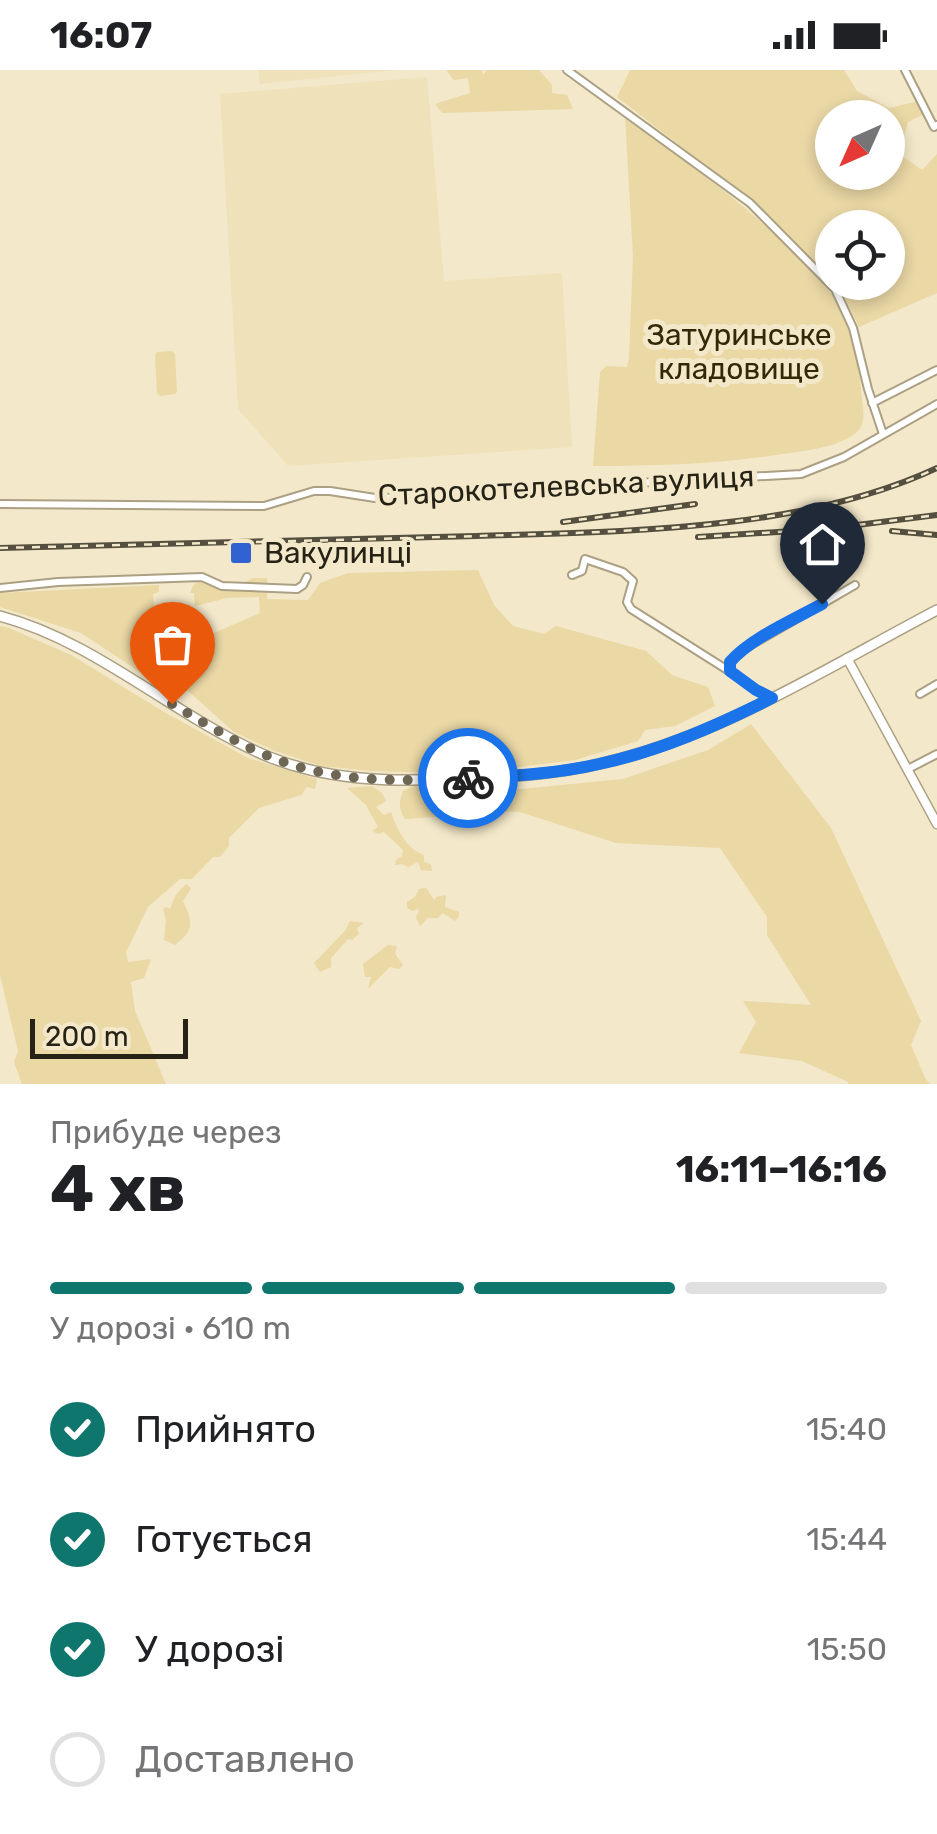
<!DOCTYPE html>
<html lang="uk">
<meta charset="utf-8">
<style>
:root{--surface:#fff;--page:#f6f6f6;--text:#202124;--muted:#757577;--line:#e0e0e0;--accent:#0f766e}
body{margin:0;font-family:Rubik,sans-serif;background:var(--page);color:var(--text);height:100vh;display:flex;flex-direction:column;font-size:38px;white-space:nowrap}
*{box-sizing:border-box;margin:0}
p{font-size:32px;color:var(--muted)}
.icon{flex:none;width:55px;height:55px;fill:none;stroke:currentColor;stroke-width:2;stroke-linecap:round;stroke-linejoin:round}
.map{position:relative;height:1014px;overflow:hidden}
.details{display:flex;flex-direction:column;background:var(--surface);flex:1}
.details>*{flex:none}
.needle{width:65px;rotate:225deg}
.fabs{position:absolute;left:815px;top:30px;display:grid;gap:20px}
.fabs a{display:grid;place-items:center;width:90px;height:90px;border-radius:50%;background:var(--surface);box-shadow:0 5px 15px #0003;font-size:50px}
.scale{position:absolute;left:30px;bottom:25px;width:158px;box-sizing:border-box;padding-left:10px;border:5px solid #262216;border-top:0;font-size:28px;line-height:35px;white-space:nowrap;color:#262216;-webkit-text-stroke:8px #f3e8c9;paint-order:stroke}
.pin{position:absolute;display:grid;place-items:center;width:85px;height:85px;color:#fff;margin:-102px -42px;border-radius:50% 50% 50% 0;rotate:-45deg;box-shadow:0 0 10px #0007}
.pin .icon{rotate:45deg}
.courier{position:absolute;display:grid;place-items:center;width:100px;height:100px;margin:-50px;border:8px solid #1a73e8;border-radius:50%;background:#fff;color:#222;box-shadow:0 2px 12px #0007}
.summary em{font-style:normal;font-weight:700}
.summary div{display:flex;flex-direction:column-reverse}
.summary{display:flex;align-items:center;justify-content:space-between;height:170px;padding:0 50px}
h1{font-size:65px;font-weight:700;line-height:75px}
.bar{display:grid;grid-template-columns:repeat(4,1fr);gap:15px 10px;align-content:center;height:120px;padding:0 50px}
.bar i{height:12px;border-radius:8px;background:var(--line)}
.bar .selected{background:var(--accent)}
.bar p{grid-column:span 4}
ol{padding:0 50px;list-style:none}
li{display:flex;align-items:center;gap:30px;height:110px}
li p{margin-inline-start:auto}
li .icon{padding:10px;border-radius:50%;background:var(--accent);color:#fff;stroke-width:4}
li:last-child{color:var(--muted)}
li i{width:55px;height:55px;border:5px solid var(--line);border-radius:50%}
.status{display:flex;justify-content:space-between;align-items:center;height:70px;padding:0 50px;background:var(--surface);direction:ltr}
.status svg{height:28px;fill:currentColor}
.map>svg:first-child{display:block}
.built{fill:#efe1ba}
.green{fill:#ead8a5;fill-rule:evenodd}
.lines{fill:none;stroke-linecap:round;stroke-linejoin:round}
.minor-casing{stroke:#aba083;stroke-width:10}
.tertiary-casing{stroke:#aba083;stroke-width:11}
.secondary-casing{stroke:#aba083;stroke-width:12}
.minor{stroke:#fff;stroke-width:6}
.tertiary{stroke:#fff;stroke-width:8}
.secondary{stroke:#fff;stroke-width:9}
.rail-casing{stroke:#544f3e;stroke-width:6}
.rail{stroke:#f3e8c9;stroke-width:2.5;stroke-dasharray:8;stroke-linecap:butt}
.done{stroke:#6e6755;stroke-width:10;stroke-dasharray:0 18}
.route{stroke:#1a73e8;stroke-width:12}
.poi-dot{fill:#3063d1;stroke:#f3e8c9;stroke-width:4}
.labels{text-anchor:middle;dominant-baseline:central;stroke-width:10;stroke-linejoin:round;paint-order:stroke}
.park-label{font-size:30px;fill:#342906;stroke:#f3e8c9}
.street-label{font-size:30px;fill:#262216;stroke:#f3e8c9}
.poi-label{font-size:30px;fill:#262216;stroke:#f3e8c9;text-anchor:start}
</style>
<div class="status"><b>16:07</b><svg viewBox="0 0 49 12"><path d="M0 12V9h3v3zM5 12V6h3v6zM10 12V3h3v9zM15 12V0h3v12zM26 1h20v11H26zM47 4h2v5h-2z"/></svg></div>
<div class="map">
<svg width="937" height="1014" viewBox="0 0 937 1014">
<rect width="100%" height="100%" fill="#f3e8c9"/>
<g class="built">
<path d="M258 0H394L260 14Z"/>
<path d="M427 7 444 211 562 203 572 377 288 396 238 339 220 24Z"/>
</g>
<g class="green">
<path d="M446 0H482L483 5 487 0H539L552 15V23L567 25 573 39 442 43 435 34 470 23 468 8 454 10Z"/>
<path d="M630 0H844L857 21 889 38 919 31 924 44 908 52 899 84 922 100 937 84V223L859 257 841 220 834 213 888 212V158H832V211L754 133 617 27ZM832 48H888V102H832Z"/>
<path d="M625 47C683 90 741 130 792 181 806 195 822 209 833 226 848 249 860 293 861 320 862 339 870 356 850 367 831 378 804 381 783 384 720 394 657 396 593 396L600 302 606 296 627 297 629 289 633 186Z"/>
<path d="M172 281 175 284 177 322 175 324 160 326 157 323 155 285 157 282Z"/>
<path d="M478 500 494 535 513 556 544 564 556 556 646 581 672 605 708 617 715 636 675 656 645 660 638 671 575 690 504 699 440 703 371 701 321 696 275 681 234 662 187 620 178 627 81 563 0 537V523L159 515V522L153 524 155 546 138 554 139 580 177 579 260 543 259 527 227 528 195 536 194 523H190L193 516 198 511 240 515 253 508H267V529L308 530 320 513 348 503Z"/>
<path d="M0 556 9 558 71 585 164 642 248 688 317 709 315 719 307 717 301 725 259 738 229 768V776L220 787H213L192 809H180L148 837 126 882 128 892 151 889 144 908 131 912 135 941 166 1014H22L14 992 18 981 0 905Z"/>
<path d="M751 654 831 758 921 951 911 975 925 1008 930 1014H848V1012L802 991 739 983 756 952 743 931 811 935 767 865V847L720 778 616 773 520 742 465 741 449 746 405 749C398 738 399 732 403 721L414 716 489 722 623 709 708 680Z"/>
<path d="M372 716 382 723 386 731 376 737 384 745 391 742C396 758 407 780 424 785V792L431 794 432 801 421 800 418 792 408 797 402 794 395 795 396 790 402 786 403 780 384 762 378 764 372 761 378 757 366 735 347 718Z"/>
<path d="M186 814 191 818 183 831C193 853 195 859 175 875L164 870 166 849 163 839 166 837 170 839 175 826Z"/>
<path d="M426 818 434 830 436 827 446 825 445 837 459 842V846L455 851 443 843 438 848H428L420 856 416 847 419 841 418 839 412 841 407 838V832L415 827 419 819Z"/>
<path d="M350 851 364 853 357 858 359 864 352 870 348 869 331 888V897L320 902 314 893 345 861Z"/>
<path d="M388 875 397 876 395 884 403 895 399 899 390 897 368 919 371 907H365L363 894Z"/>
</g>
<g class="lines">
<g class="minor-casing">
<g id="minor">
<path d="M567 0 750 133 835 219 853 258 868 319 883 364"/>
<path d="M905 0 934 57 937 55"/>
<path d="M872 333 937 300"/>
<path d="M0 434 264 436 314 421H330L375 428 468 426 582 416 801 404 844 387 937 334"/>
<path d="M572 505 582 501 585 489 623 502 633 511 627 532 631 539 729 601 756 620 772 628"/>
<path d="M0 518 58 512 202 507 222 516 297 519 303 515 307 507"/>
<path d="M729 600 730 592 739 582 855 515"/>
<path d="M920 624 937 614"/>
<path d="M908 699 937 684"/>
</g>
</g>
<g class="tertiary-casing">
<path id="tertiary" d="M847 588 937 754"/>
</g>
<g class="secondary-casing">
<path id="secondary" d="M0 546C98 572 176 648 269 687 326 710 388 712 448 709 498 707 550 706 599 694 720 667 828 597 937 540"/>
</g>
<use href="#minor" class="minor"/>
<use href="#tertiary" class="tertiary"/>
<use href="#secondary" class="secondary"/>
<g class="rail-casing">
<g id="rail">
<path d="M563 452 695 434"/>
<path d="M892 461 937 465"/>
<path d="M698 467 825 459 937 445"/>
<path d="M0 478C159 474 318 471 476 466 625 461 800 462 937 398"/>
</g>
</g>
<use href="#rail" class="rail"/>
</g>
<g class="lines">
<path class="done" d="M172 634C203 652 234 672 268 686 331 713 401 712 468 708"/>
<path class="route" d="M468 708C512 706 556 704 599 694 660 681 716 656 772 628L756 620 730 601V592C751 568 793 550 822 534"/>
</g>
<rect class="poi-dot" x="229" y="471" width="24" height="24" rx="5"/>
<g class="labels">
<g class="park-label">
<text x="739" y="265">Затуринське<tspan x="739" dy="34">кладовище</tspan></text>
</g>
<g class="street-label">
<text transform="translate(566 416) rotate(-3)">Старокотелевська вулиця</text>
</g>
<g class="poi-label">
<text x="264" y="483">Вакулинці</text>
</g>
</g>
</svg>
<div class="fabs">
<a><svg class="needle" viewBox="-14 -14 28 28"><path d="M0-13l5 13h-10z" fill="#e53935"/><path d="M0 13l5-13h-10z" fill="#757577"/></svg></a>
<a><svg class="icon" aria-label="locate" viewBox="0 0 24 24"><circle cx="12" cy="12" r="6"/><path d="M12 2v4M12 18v4M2 12h4M18 12h4"/></svg></a>
</div>
<div class="scale">200 m</div>
<div class="pin" style="left:172px;top:634px;background:#ea580c"><svg class="icon" aria-label="bag" viewBox="0 0 24 24"><path d="M5 8h14l-1 12H6zM9 8a3 3 0 0 1 6 0"/></svg></div>
<div class="pin" style="left:822px;top:534px;background:#1f2937"><svg class="icon" aria-label="home" viewBox="0 0 24 24"><path d="M3 11l9-7 9 7M6 9v11h12V9"/></svg></div>
<div class="courier" style="left:468px;top:708px"><svg class="icon" aria-label="bike" viewBox="0 0 24 24"><circle cx="6" cy="16" r="4"/><circle cx="18" cy="16" r="4"/><path d="M6 16l4-8h5l3 8M10 8l3 8H6M13 5h3"/></svg></div>
</div>
<section class="details">
<div class="summary"><div><h1>4 хв</h1><p>Прибуде через</p></div><em>16:11–16:16</em></div>
<div class="bar"><i class="selected"></i><i class="selected"></i><i class="selected"></i><i></i><p>У дорозі · 610 m</p></div>
<ol>
<li><svg class="icon" aria-label="check" viewBox="0 0 24 24"><path d="M5 12l5 5 9-10"/></svg>Прийнято<p>15:40</p></li>
<li><svg class="icon" aria-label="check" viewBox="0 0 24 24"><path d="M5 12l5 5 9-10"/></svg>Готується<p>15:44</p></li>
<li><svg class="icon" aria-label="check" viewBox="0 0 24 24"><path d="M5 12l5 5 9-10"/></svg>У дорозі<p>15:50</p></li>
<li><i></i>Доставлено</li>
</ol>
</section>
